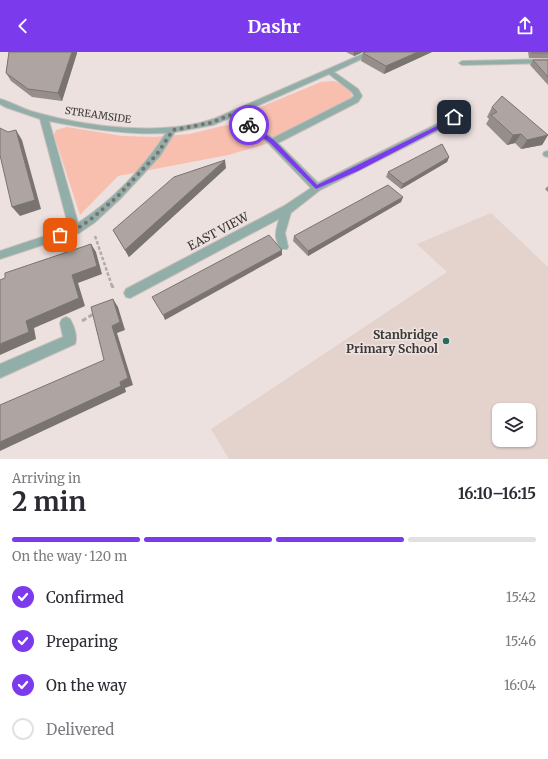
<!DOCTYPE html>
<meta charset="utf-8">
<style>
:root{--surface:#fff;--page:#f2f2f3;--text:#2b2b33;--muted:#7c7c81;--line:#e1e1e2;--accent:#7c3aed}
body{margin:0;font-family:Merriweather,serif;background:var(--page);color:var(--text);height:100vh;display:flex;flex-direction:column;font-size:15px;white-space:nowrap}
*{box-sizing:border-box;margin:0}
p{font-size:13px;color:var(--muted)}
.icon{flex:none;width:22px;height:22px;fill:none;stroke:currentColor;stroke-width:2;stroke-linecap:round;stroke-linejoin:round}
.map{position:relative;height:407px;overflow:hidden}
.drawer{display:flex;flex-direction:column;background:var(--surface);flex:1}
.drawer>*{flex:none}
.fabs{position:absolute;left:492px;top:351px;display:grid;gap:8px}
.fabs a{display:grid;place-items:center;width:44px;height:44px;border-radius:8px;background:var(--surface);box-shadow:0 1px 3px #0004;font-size:20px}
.pin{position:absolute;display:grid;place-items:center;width:34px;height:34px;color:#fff;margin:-17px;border-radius:8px;box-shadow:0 2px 6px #0006}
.courier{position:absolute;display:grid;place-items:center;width:40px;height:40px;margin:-20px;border:3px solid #7c3aed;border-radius:50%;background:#fff;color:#222;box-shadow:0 1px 5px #0007}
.head em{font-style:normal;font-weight:700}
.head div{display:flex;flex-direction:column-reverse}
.head{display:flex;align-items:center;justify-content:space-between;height:68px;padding:0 12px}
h1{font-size:26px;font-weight:700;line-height:30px}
.bar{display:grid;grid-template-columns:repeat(4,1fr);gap:6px 4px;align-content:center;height:48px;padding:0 12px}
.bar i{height:5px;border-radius:3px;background:var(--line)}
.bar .current{background:var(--accent)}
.bar p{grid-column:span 4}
ol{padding:0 12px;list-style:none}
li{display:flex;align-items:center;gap:12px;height:44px}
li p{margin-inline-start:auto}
li .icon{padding:4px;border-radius:50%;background:var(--accent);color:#fff;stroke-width:4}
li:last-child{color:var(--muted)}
li i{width:22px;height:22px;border:2px solid var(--line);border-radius:50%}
header{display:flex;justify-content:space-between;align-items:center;height:52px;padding:0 12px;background:var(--accent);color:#fff;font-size:18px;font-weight:700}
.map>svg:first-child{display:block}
.built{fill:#e4d2cd;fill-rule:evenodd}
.green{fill:#f8beae}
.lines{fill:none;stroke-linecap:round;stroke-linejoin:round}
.service-casing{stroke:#c9bfbc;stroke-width:2}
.minor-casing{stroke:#c9bfbc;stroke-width:2}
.path-far1{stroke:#b4aba9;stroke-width:2.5;stroke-dasharray:3.5 2;stroke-linecap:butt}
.path{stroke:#b4aba9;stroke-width:3;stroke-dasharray:5 2.5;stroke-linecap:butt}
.service{fill:#92aea8;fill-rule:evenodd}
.minor{fill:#92aea8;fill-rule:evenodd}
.wall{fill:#968e8b}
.shaded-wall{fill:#7a7471}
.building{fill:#aea5a2;stroke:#7a7471}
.route{fill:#7c3aed}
.done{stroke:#797271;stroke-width:4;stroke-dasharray:0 7.2}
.poi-dot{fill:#256c60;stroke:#ece1de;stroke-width:1.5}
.labels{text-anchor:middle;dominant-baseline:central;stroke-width:3.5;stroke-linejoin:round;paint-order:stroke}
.far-street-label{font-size:10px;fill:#3b3736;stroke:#ece1de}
.street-label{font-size:12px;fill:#3b3736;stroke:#ece1de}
.poi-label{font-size:12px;font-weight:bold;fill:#3b3736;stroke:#ece1de;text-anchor:end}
</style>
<header><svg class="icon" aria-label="back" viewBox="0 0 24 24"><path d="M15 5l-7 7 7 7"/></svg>Dashr<svg class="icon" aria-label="share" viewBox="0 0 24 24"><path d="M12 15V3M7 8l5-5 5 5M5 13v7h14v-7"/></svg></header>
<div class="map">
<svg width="548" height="407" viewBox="0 0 548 407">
<rect width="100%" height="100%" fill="#ece1de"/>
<path class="built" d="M491 161 548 215V407H229L211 377 447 220 417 192ZM499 358H529V388H499Z"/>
<path class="green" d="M333 29 342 32 351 38 352 45 341 56 266 92 228 103 118 124 80 163 54 83 56 78 67 75 122 84 154 85 190 82 226 73 240 75 250 69 251 59 321 30Z"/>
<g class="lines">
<g class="service-casing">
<g id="service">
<path d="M548 7V11L462 13 459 11 462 9Z"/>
<path d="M288 154 292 157 285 181 288 195 287 197H281C279 194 277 190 276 186 275 178 281 156 288 154Z"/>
</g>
</g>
<g class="minor-casing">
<g id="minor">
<path d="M367 0H376L334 20 358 37 362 44 358 50 278 91 318 131 449 66 450 65 441 52 442 50H448L458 65 455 70 320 138 292 160 130 246 126 245 124 241 126 237 284 154 311 136 269 92 232 65 213 73 175 80 160 104 120 147 94 171 79 181 0 207V199L69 176 40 67 5 55 0 52V47C12 50 22 57 34 60 86 75 165 85 216 66ZM329 22 352 40 354 44 352 46 273 86 239 62ZM49 69C88 77 127 83 166 81 144 115 113 148 78 171Z"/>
<path d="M548 99V105L544 104 543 102 544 100Z"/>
<path d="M66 265 70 267C74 274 78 285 75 292L0 326V312L63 285 60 271 62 267Z"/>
</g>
</g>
<path class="path-far1" d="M95 184 112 234"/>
<g class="path">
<path d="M112 233 113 236"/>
<path d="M82 269 95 261"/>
</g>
<use href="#service" class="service"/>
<use href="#minor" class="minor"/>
</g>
<g class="wall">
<path d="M9 0H77V1L62 49 32 45 11 29 6 21Z"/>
<path d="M346 0H363L354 4Z"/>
<path d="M432 0 384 22 361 9 363 1Z"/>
<path d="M528 0H548V6H529Z"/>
<path d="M533 8H548V33L530 13Z"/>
<path d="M492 55 548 83 542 93 521 97 515 91 507 93 486 72 489 67 487 65Z"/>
<path d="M449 105 447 110 401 137 386 125 388 120Z"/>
<path d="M226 116 129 205 113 178Z"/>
<path d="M548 134V140L545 137Z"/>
<path d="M403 145 401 150 308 204 293 189 294 184Z"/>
</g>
<g class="shaded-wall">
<path d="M72 0H77V1L62 49 58 41Z"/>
<path d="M354 0H363L354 4Z"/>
<path d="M418 0H432L384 22 386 14Z"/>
<path d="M16 78 22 88 41 157 20 164 12 155Z"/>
<path d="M521 82 515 91 507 93 513 83Z"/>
<path d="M548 83 542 93 521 97 527 88Z"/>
<path d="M449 105 447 110 401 137 403 132Z"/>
<path d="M225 108 226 116 129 205 125 198Z"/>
<path d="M403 145 401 150 308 204V199Z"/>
<path d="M91 192 96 200 102 222 78 231 85 254 34 276 36 287 0 303V292L26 269 72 223Z"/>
<path d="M282 198V203L165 268 163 263Z"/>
<path d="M113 247 118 255 125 278 117 281 133 333 125 336 126 340 0 399V390L120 330 112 274Z"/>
</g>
<g class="building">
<path d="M9 0H72L58 41 28 37 6 21Z"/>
<path d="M366 0H418L386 14 363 1Z"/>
<path d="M531 0H548V1H532Z"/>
<path d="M533 8H548V25Z"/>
<path d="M502 44 548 83 527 88 521 82 513 83 491 63 497 60 492 55Z"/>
<path d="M0 76 8 80 16 78 35 148 12 155 0 103Z"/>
<path d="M442 92 449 105 403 132 388 120Z"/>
<path d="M225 108 125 198 113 178 174 125Z"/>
<path d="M388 133 403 145 308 199 294 184Z"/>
<path d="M269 183 282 198 163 263 152 245Z"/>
<path d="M91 192 97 214 72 223 79 246 26 269 29 280 0 292V228L5 226V221Z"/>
<path d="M113 247 120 270 112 274 128 326 120 330 121 334 0 390V353L104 308 91 255Z"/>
</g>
<path class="route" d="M452 64 456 65 454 69 358 119 316 137 270 91 246 73 250 72 274 88 317 133 451 67Z"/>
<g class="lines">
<path class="done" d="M60 183 75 178 90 168 117 145 157 102 173 78 210 71 233 62 249 73"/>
</g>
<circle class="poi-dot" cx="446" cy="289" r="4"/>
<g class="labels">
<g class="far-street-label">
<text transform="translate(98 63) rotate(8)">STREAMSIDE</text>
</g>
<g class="street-label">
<text transform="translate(218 179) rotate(-28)">EAST VIEW</text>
</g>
<g class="poi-label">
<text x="438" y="282">Stanbridge<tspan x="438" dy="14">Primary School</tspan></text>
</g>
</g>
</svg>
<div class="fabs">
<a><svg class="icon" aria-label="layers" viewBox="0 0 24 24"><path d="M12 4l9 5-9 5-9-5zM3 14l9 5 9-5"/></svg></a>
</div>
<div class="pin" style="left:60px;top:183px;background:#ea580c"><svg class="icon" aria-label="bag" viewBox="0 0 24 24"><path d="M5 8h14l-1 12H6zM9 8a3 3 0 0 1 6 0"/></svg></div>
<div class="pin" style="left:454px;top:65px;background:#1f2937"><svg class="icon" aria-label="home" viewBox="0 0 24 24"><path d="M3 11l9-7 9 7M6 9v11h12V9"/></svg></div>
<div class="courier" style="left:249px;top:73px"><svg class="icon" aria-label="bike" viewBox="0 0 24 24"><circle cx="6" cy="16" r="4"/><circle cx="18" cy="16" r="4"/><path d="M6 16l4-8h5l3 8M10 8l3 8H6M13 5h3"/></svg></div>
</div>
<section class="drawer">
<div class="head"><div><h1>2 min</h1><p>Arriving in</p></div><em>16:10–16:15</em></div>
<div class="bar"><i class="current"></i><i class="current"></i><i class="current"></i><i></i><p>On the way · 120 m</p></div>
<ol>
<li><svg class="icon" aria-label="check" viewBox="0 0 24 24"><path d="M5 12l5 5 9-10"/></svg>Confirmed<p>15:42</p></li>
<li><svg class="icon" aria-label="check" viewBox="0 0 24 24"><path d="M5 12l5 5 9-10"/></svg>Preparing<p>15:46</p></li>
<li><svg class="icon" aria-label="check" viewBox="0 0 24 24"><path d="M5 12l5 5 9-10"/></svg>On the way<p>16:04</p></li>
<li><i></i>Delivered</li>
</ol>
</section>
